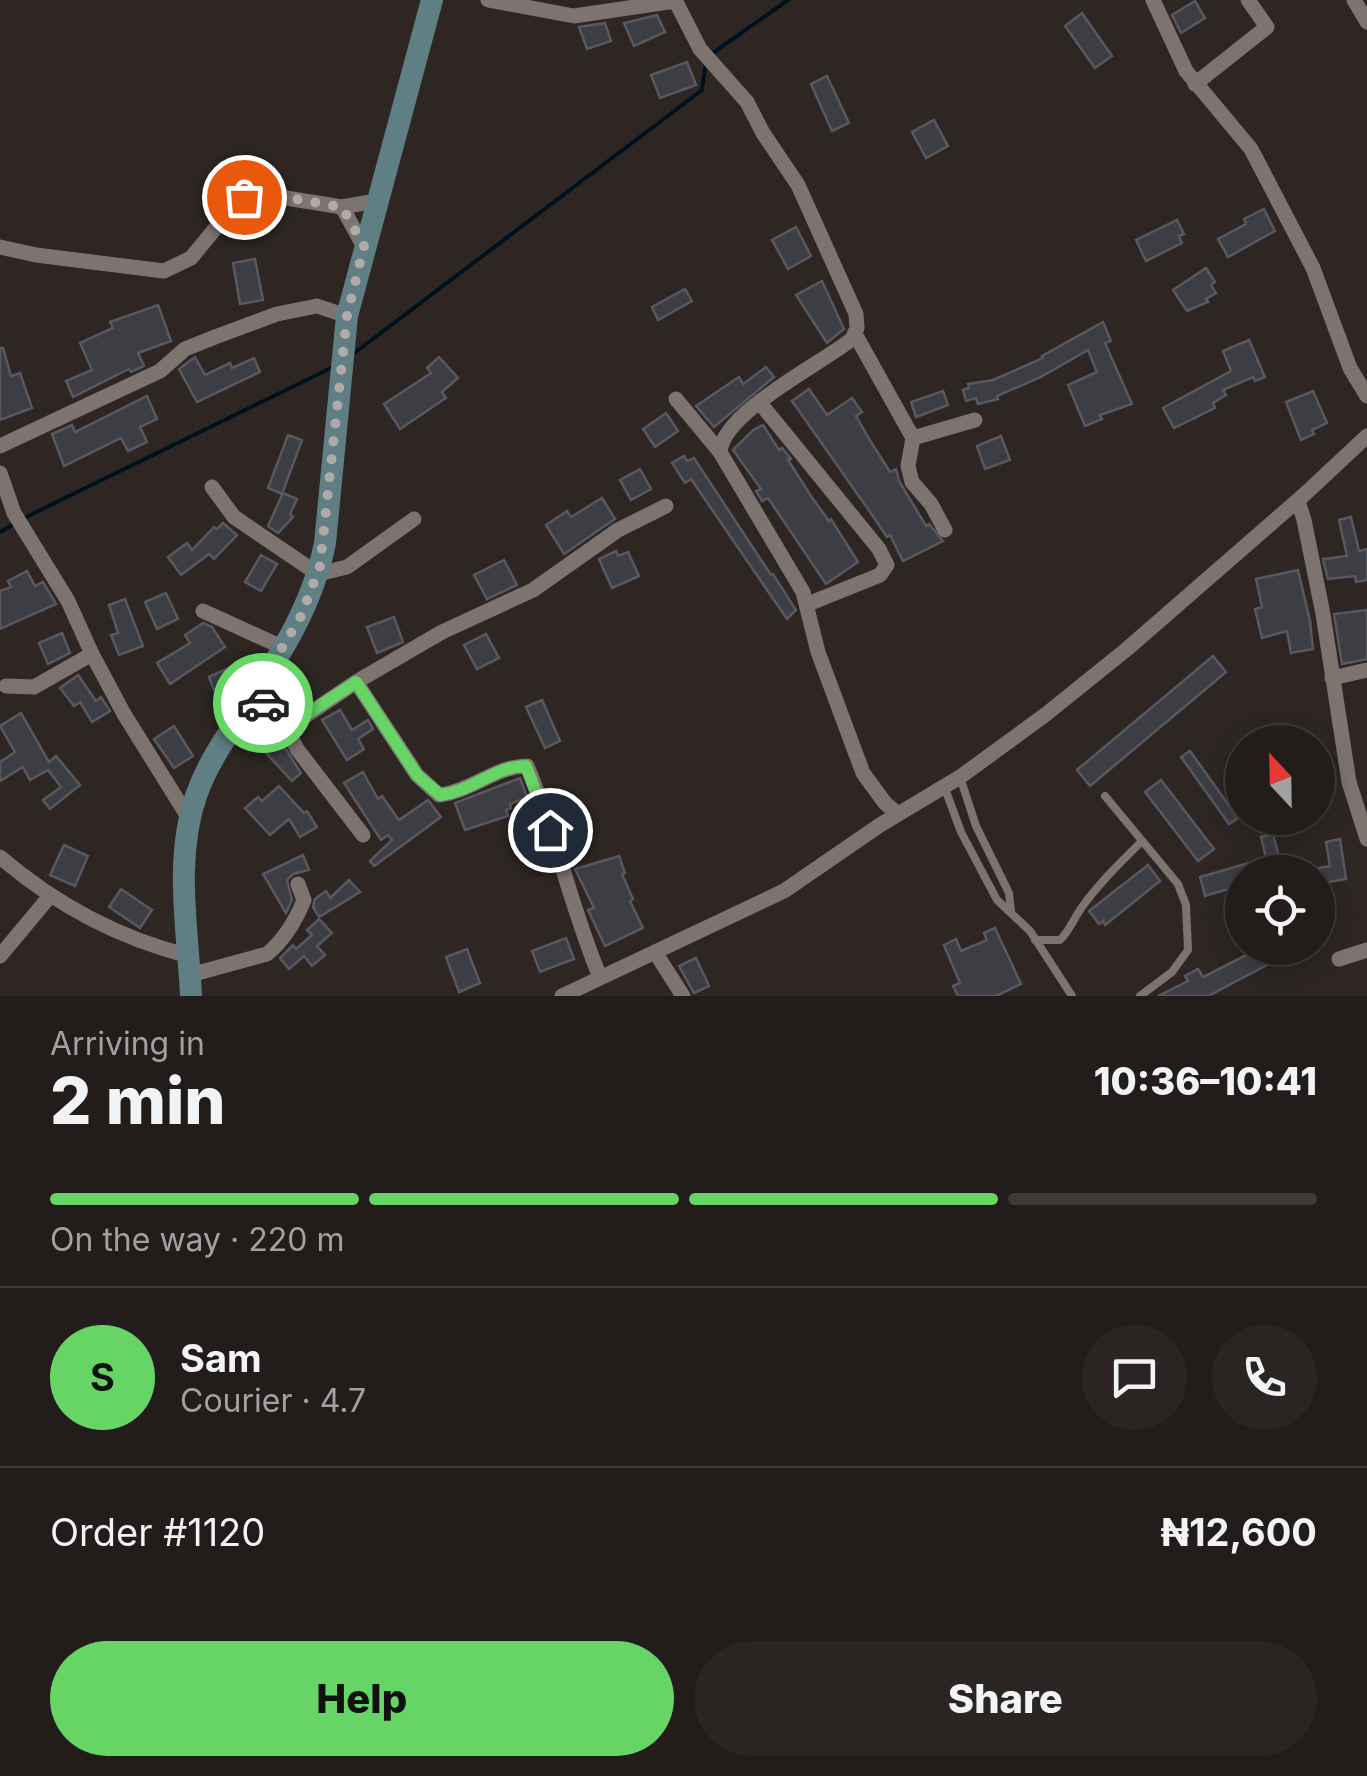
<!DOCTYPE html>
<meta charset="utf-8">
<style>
:root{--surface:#221c1a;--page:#2a2523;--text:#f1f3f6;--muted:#a2a1a2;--line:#3f3a39;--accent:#67d466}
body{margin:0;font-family:Inter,sans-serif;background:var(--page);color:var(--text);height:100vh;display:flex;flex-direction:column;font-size:38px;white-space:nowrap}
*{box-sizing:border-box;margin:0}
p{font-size:32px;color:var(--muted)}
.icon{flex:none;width:55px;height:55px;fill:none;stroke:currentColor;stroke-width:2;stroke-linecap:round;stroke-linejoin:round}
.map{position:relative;height:996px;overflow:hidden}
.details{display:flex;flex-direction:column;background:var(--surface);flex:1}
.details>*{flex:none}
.needle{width:65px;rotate:338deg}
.tools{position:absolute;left:1225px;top:725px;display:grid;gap:20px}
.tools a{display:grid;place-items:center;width:110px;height:110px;border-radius:50%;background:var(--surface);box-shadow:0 5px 25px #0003,0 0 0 2px var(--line);font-size:50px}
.pin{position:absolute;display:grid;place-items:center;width:85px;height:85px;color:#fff;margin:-42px;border:5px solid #fff;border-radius:50%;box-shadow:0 2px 10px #0007}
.courier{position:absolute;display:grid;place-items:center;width:100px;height:100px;margin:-50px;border:8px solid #67d466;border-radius:50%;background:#fff;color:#222;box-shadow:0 2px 12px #0007}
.summary em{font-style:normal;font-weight:800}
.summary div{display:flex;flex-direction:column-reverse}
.summary{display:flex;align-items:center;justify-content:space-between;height:170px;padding:0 50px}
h1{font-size:65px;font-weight:800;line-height:75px}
.bar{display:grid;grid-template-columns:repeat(4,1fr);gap:15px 10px;align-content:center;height:120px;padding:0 50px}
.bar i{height:12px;border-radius:8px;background:var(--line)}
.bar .selected{background:var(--accent)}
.bar p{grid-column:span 4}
.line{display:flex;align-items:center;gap:25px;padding:0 50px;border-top:2px solid var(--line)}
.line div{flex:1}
.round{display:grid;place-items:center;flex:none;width:105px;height:105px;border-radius:52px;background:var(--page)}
.button{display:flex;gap:20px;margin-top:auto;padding:20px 50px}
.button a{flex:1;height:115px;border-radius:60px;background:var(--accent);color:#111;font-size:40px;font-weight:800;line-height:115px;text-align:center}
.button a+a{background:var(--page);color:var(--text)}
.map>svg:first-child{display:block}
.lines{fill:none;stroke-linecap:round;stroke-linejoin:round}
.stream{stroke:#00111d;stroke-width:4}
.building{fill:#3d3d44;stroke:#595860;stroke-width:2.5}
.service{stroke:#7d7470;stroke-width:8}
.minor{stroke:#7d7470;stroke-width:15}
.secondary{stroke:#5f7f85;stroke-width:22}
.done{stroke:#b0aba8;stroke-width:10;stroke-dasharray:0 18}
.route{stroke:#67d466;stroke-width:12}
</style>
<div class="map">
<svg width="1367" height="996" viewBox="0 0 1367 996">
<rect width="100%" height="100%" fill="#2d2623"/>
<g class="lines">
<g class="stream">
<path d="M710 55 788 0"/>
<path d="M353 354 702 90 706 62"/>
<path d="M22 519 333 367"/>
<path d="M0 532 14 524"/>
</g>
</g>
<g class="building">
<path d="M1195 1 1205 18 1181 33 1172 15Z"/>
<path d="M1082 13 1112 56 1095 68 1065 26Z"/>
<path d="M657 15 665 32 634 46 624 23Z"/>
<path d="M605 23 611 41 587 49 579 27Z"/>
<path d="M687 62 696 85 660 98 651 75Z"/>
<path d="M827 76 849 123 832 131 811 84Z"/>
<path d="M934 120 948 146 926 158 912 132Z"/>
<path d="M1264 209 1275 231 1228 257 1218 239 1246 224 1244 219Z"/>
<path d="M1177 220 1184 234 1179 236 1182 243 1146 261 1136 240Z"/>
<path d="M796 227 811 256 788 269 772 240Z"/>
<path d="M255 259 263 300 240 304 233 263Z"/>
<path d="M1206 268 1215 282 1211 285 1216 293 1206 299 1208 302 1187 311 1173 290Z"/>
<path d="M822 281 844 329 827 343 796 295Z"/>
<path d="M685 289 692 301 658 320 652 307Z"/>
<path d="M158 305 171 341 138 353 144 366 131 372 129 369 73 397 66 381 92 370 80 343 113 328 110 322Z"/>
<path d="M1103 322 1111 341 1105 343 1132 404 1100 415 1102 419 1085 426 1068 385 1097 372 1088 350 1041 377 997 396 998 399 978 404 976 398 966 401 963 390 969 388 968 384 993 380 1043 358 1042 356Z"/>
<path d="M1249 340 1265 377 1255 381 1253 377 1223 390 1226 395 1213 403 1215 408 1174 428 1163 408 1231 371 1223 351Z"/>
<path d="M0 348H3L11 376 20 373 32 408 0 420Z"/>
<path d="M195 357 205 375 230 363 232 368 254 358 260 372 197 402 179 369Z"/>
<path d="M439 357 458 378 442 392 446 398 400 429 384 404 431 373 427 368Z"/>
<path d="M766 367 774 377 714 427 696 406 739 377 743 384Z"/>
<path d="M809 389 827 415 852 398 862 412 856 416 871 442 890 472 896 469 899 481 926 526 929 524 943 541 903 561 890 535 887 537 875 519 792 401Z"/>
<path d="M943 391 948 405 916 417 911 402Z"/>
<path d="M1313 391 1327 423 1312 430 1314 434 1301 440 1286 402Z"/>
<path d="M147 396 157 419 140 427 147 442 128 451 121 438 64 466 52 434 72 425 75 432Z"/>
<path d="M666 413 678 431 655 447 643 429Z"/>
<path d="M763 425 779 450 782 448 791 459 788 460 811 496 829 521 831 519 858 562 826 584 768 498 762 501 756 491 761 489 733 450 753 430Z"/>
<path d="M288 435 302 440 282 494 268 488Z"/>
<path d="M1001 436 1010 460 985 469 977 446Z"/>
<path d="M684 456 687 461 694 458 771 575 773 574 796 610 787 619 691 479 685 483 672 463Z"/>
<path d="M640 469 651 489 631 500 620 480Z"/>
<path d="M283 493 297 499 290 514 293 517 278 533 268 526Z"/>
<path d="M602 498 615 519 564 554 546 525 567 511 571 517Z"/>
<path d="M1351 517 1359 551 1367 549V580L1356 582 1355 576 1328 579 1323 559 1347 556 1339 520Z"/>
<path d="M223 523 237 535 214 559 209 554 181 575 168 557 187 543 192 550 214 527 217 529Z"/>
<path d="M616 551 618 556 628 552 639 576 612 588 599 559Z"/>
<path d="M261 555 277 564 261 591 245 582Z"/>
<path d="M504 560 517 585 487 599 474 575Z"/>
<path d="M1298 570 1310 621 1313 649 1291 653 1287 631 1262 638 1255 609 1262 607 1256 579Z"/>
<path d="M27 571 35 586 43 582 56 604 0 629V591L11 587 8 581Z"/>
<path d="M166 593 178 619 157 629 145 602Z"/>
<path d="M125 599 143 646 119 655 111 635 118 633 109 605Z"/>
<path d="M1367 610V659L1342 664 1334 614Z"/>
<path d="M394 617 403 642 377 653 367 627Z"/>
<path d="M203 623 212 627 225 647 170 684 157 663 190 643 185 635Z"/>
<path d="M62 633 70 653 48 664 39 643Z"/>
<path d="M486 634 499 658 477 669 464 645Z"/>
<path d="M255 656 258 661 247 679 214 690 209 677Z"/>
<path d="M1213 656 1226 672 1090 786 1077 770Z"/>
<path d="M78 675 96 701 101 697 110 711 92 722 80 702 74 706 60 688Z"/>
<path d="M542 700 560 741 545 748 526 707Z"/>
<path d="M340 710 352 730 368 720 373 729 358 739 364 749 347 760 322 720Z"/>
<path d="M21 713 49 762 56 756 80 785 50 809 43 800 61 787 48 770 30 780 23 767 0 781V762L15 752 0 726Z"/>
<path d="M174 726 193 756 174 768 154 739Z"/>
<path d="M280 740 301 773 292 781 266 753Z"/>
<path d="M1190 751 1238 818 1229 824 1181 757Z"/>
<path d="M363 772 378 799 382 796 399 820 428 800 441 817 374 866 370 861 392 840 388 835 381 840 344 783Z"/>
<path d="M520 778 527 797 510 804 511 808 506 810 508 816 465 830 455 803Z"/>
<path d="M1161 780 1214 849 1198 861 1145 792Z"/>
<path d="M279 786 304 813 307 811 317 827 300 837 289 819 270 835 245 808 258 797 262 801Z"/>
<path d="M1273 834 1283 872H1242V882L1235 887 1205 896 1200 877 1266 858 1261 837Z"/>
<path d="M1340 839 1346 879 1318 884V868L1330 866 1326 842Z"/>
<path d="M64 845 88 856 75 886 50 875Z"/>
<path d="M303 855 309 870 293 874 287 880 292 900 286 913 263 874Z"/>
<path d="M619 856 625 873 622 874 633 899 630 901 643 928 605 946 588 910 594 908 575 869Z"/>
<path d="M1148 865 1160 881 1105 925 1103 921 1099 924 1089 911Z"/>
<path d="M349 880 360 892 319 917 313 907 315 899 326 891 330 898Z"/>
<path d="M121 889 152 910 140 928 109 907Z"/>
<path d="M319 919 332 933 317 946 325 955 312 966 304 956 289 969 280 958 293 945 296 949 312 935 307 930Z"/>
<path d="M995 928 1021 984 996 996H958L953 986 960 983 944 945 956 939 961 951 987 940 984 933Z"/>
<path d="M566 938 574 959 540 972 532 951Z"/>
<path d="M467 949 480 983 459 992 446 957Z"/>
<path d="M1258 949 1267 965 1208 996H1158L1188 981 1185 976 1198 969 1203 977Z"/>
<path d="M696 958 709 986 694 993 679 966Z"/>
</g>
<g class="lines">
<g class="service">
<path d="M960 777 976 826 1009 893 1011 911"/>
<path d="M944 786 961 832 997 900 1030 931 1072 996"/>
<path d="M1105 796 1178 884 1186 905 1188 950 1172 972 1140 996"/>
<path d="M1035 940H1060C1070 930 1074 918 1082 907 1099 883 1120 863 1141 842"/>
</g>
<g class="minor">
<path d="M488 0 574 16 675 1"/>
<path d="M675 0 700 49 747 102 763 133 798 185 856 314 857 328 852 339C821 364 723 412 720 452"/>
<path d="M1153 0 1186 71 1251 149 1313 268 1350 368 1367 396"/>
<path d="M1354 0 1367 22"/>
<path d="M1195 84 1267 27 1248 0"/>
<path d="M342 207 364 247"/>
<path d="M0 247 36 255 164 271 191 258 237 202 255 193 342 207 376 201"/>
<path d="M855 334 913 438 908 466 912 482 931 504 945 530"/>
<path d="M676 399 720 452 803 592 818 652 863 773 885 803 898 814"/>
<path d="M760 403 879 549 887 565 880 575 808 604"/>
<path d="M913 438 975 420"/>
<path d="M0 446 160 371 185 349 215 337 277 314 317 306 347 316"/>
<path d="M0 473 14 513 68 601 92 654 124 714 190 820"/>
<path d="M212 487 234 517 318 574 347 567 414 519"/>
<path d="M1298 501 1304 520 1323 614 1349 782 1367 839"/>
<path d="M203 611 282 647"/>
<path d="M1332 678 1367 670"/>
<path d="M356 682 417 775 439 795C473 791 495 766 527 766 556 834 571 908 600 977"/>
<path d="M6 686 34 687 92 654"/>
<path d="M254 695 283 721 295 723 356 682 442 632 533 590 618 530 666 506"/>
<path d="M283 721 297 749 363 835"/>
<path d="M0 857C56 905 118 938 189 956"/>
<path d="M655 952 683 996"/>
<path d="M0 956 50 896"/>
<path d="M1339 959 1367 950"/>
<path d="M190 975 267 954C284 940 296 920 304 900L298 884"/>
<path d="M562 996 784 891 880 825 960 777 1045 715 1127 649 1305 494 1367 436"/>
</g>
<path class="secondary" d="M191 996C188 931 174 860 196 796 207 764 226 737 245 709 279 657 313 605 325 543L347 316 432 0"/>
</g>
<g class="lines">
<path class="done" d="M244 197C262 190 318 204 342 207L364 246 347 316 320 566 301 616 254 695 263 703"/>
<path class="route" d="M263 703 283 721 295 722 356 682 417 775 440 795C473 791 495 766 526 766L550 830"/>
</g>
</svg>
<div class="tools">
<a><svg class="needle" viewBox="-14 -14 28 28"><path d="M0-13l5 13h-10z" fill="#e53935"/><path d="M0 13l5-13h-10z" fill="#a2a1a2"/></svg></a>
<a><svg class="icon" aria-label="locate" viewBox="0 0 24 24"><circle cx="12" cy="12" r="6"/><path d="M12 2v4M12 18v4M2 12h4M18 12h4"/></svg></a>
</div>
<div class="pin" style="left:244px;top:197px;background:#ea580c"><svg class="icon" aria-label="bag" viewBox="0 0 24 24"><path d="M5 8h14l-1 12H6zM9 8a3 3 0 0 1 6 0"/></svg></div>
<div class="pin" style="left:550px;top:830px;background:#1f2937"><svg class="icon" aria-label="home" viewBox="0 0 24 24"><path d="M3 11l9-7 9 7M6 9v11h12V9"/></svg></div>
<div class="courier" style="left:263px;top:703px"><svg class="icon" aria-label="car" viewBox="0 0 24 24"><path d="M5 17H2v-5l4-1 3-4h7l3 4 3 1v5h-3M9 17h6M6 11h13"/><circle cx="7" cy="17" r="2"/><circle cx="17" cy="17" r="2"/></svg></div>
</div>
<section class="details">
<div class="summary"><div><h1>2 min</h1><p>Arriving in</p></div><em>10:36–10:41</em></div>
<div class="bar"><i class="selected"></i><i class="selected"></i><i class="selected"></i><i></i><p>On the way · 220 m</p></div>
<div class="line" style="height:180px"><b class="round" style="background:var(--accent);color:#111">S</b><div><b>Sam</b><p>Courier · 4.7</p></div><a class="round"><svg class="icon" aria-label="chat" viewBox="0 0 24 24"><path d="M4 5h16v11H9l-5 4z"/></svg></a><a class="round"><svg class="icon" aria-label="phone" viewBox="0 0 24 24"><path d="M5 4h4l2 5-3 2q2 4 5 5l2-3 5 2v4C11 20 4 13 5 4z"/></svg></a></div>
<div class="line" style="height:130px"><div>Order #1120</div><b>₦12,600</b></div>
<div class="button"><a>Help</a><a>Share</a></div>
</section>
